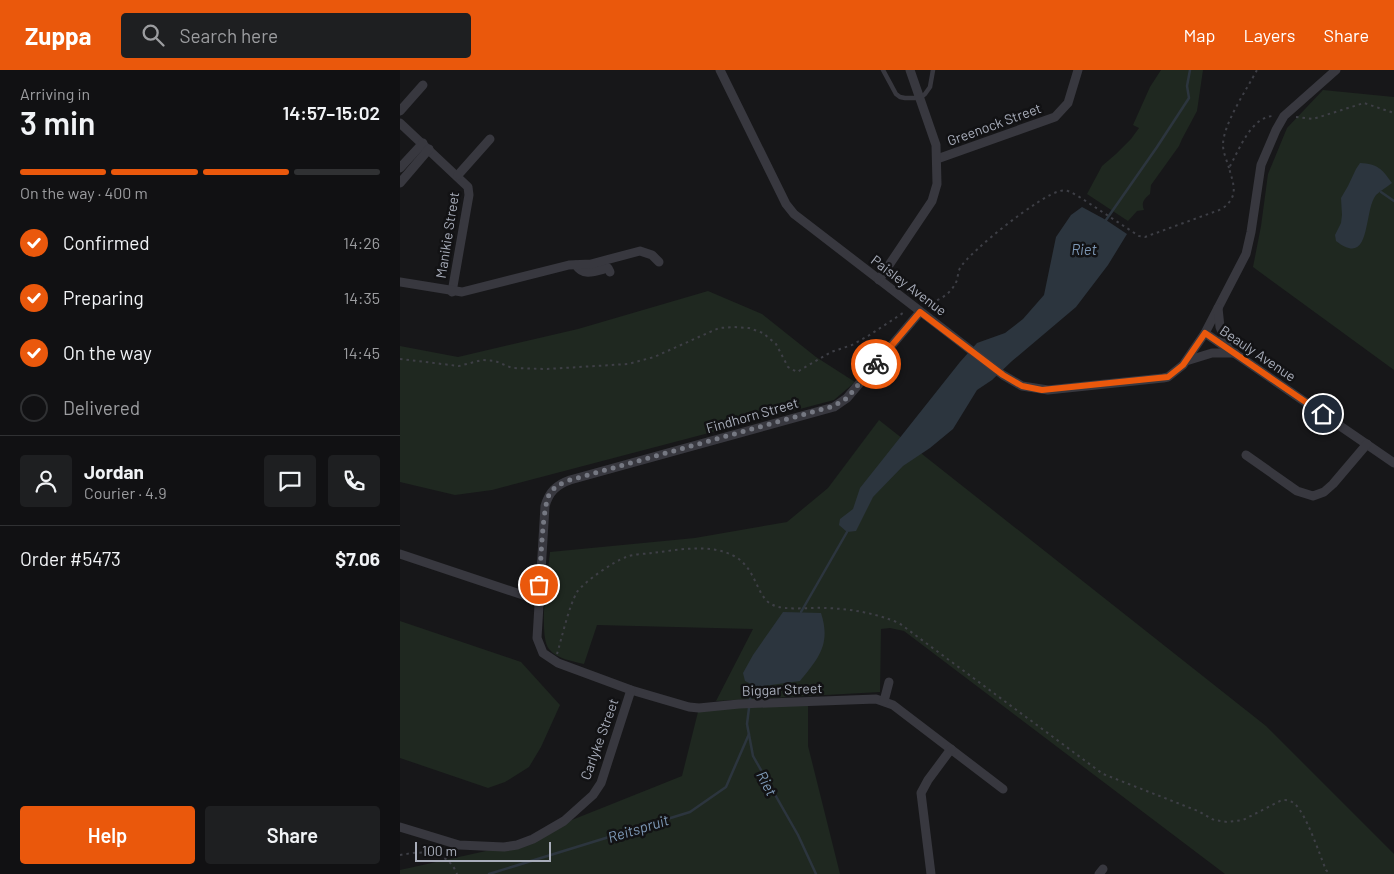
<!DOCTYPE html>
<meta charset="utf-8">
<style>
:root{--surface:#111113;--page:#1e1f21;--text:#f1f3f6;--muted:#9c9da0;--line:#303133;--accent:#ea580c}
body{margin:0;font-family:Barlow,sans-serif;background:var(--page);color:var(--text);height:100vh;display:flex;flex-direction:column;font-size:19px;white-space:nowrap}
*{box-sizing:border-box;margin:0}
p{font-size:16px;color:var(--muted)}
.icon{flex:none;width:28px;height:28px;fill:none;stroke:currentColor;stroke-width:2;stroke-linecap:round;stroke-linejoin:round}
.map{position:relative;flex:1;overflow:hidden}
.side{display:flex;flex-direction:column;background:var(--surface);width:400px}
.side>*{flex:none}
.scale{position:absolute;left:15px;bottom:12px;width:136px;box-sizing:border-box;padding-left:5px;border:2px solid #a8adba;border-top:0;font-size:14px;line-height:18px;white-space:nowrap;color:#a8adba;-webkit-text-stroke:4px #121214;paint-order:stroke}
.pin{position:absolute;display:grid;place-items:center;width:42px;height:42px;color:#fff;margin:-21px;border:2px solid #fff;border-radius:50%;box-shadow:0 1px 5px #0007}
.courier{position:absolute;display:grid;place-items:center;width:50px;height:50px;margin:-25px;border:4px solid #ea580c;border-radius:50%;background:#fff;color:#222;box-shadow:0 1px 6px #0007}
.head em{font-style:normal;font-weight:600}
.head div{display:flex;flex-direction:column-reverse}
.head{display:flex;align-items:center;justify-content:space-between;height:85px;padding:0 20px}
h1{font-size:32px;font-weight:600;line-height:38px}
.bar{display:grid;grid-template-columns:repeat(4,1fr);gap:8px 5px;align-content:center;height:60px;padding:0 20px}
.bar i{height:6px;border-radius:4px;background:var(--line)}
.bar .on{background:var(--accent)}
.bar p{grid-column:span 4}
.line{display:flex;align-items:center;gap:12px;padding:0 20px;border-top:1px solid var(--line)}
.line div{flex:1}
.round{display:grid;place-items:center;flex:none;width:52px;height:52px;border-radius:5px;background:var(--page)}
ol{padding:0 20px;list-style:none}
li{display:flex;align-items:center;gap:15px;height:55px}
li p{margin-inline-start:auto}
li .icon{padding:5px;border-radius:50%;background:var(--accent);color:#fff;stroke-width:4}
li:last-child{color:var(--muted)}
li i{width:28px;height:28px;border:2px solid var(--line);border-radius:50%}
.cta{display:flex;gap:10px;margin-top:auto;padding:10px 20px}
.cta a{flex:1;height:58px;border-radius:5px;background:var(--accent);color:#fff;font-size:20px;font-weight:600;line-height:58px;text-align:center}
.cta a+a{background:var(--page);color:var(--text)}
header{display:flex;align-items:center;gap:30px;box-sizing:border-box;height:70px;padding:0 25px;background:var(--accent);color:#fff}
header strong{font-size:24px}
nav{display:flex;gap:28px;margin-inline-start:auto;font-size:18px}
.search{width:350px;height:45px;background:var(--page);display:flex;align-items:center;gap:12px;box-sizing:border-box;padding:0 18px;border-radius:5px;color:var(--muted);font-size:19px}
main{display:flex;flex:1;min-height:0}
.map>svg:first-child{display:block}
.green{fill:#1f2820}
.water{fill:#2c353e}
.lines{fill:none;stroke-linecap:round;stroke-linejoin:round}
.stream{stroke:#2c353e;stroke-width:2.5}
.path{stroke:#3e3f46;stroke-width:2;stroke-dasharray:2.5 4;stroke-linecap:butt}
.service{stroke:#38383f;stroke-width:4.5}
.minor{stroke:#38383f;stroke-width:9}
.done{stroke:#757882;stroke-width:5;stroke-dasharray:0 9}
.route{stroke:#ea580c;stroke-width:6}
.labels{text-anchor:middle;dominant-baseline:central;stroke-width:5;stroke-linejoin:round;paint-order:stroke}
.street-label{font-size:14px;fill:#a8adba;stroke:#121214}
.water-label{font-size:15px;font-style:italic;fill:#7e99b7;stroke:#121214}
</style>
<header>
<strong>Zuppa</strong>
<div class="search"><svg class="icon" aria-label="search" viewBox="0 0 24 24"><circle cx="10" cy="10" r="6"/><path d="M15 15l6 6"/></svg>Search here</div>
<nav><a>Map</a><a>Layers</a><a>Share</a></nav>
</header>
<main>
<section class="side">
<div class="head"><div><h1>3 min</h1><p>Arriving in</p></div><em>14:57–15:02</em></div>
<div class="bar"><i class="on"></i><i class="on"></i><i class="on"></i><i></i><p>On the way · 400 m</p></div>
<ol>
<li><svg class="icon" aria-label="check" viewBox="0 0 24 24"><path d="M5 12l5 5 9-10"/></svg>Confirmed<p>14:26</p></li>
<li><svg class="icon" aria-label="check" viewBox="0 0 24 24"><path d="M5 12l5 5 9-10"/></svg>Preparing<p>14:35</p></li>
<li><svg class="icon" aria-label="check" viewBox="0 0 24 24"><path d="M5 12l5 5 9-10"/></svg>On the way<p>14:45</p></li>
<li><i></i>Delivered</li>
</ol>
<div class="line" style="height:90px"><a class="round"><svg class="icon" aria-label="person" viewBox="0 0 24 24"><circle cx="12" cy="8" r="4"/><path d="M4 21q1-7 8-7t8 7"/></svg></a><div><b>Jordan</b><p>Courier · 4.9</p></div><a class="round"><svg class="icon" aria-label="chat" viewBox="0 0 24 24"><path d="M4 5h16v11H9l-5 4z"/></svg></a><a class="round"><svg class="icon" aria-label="phone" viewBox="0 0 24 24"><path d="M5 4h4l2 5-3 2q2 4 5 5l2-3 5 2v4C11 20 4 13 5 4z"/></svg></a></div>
<div class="line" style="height:65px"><div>Order #5473</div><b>$7.06</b></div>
<div class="cta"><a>Help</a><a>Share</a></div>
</section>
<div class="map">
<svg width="994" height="804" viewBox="0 0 994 804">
<rect width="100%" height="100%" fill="#171719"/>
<g class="green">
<path d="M761 0H803L797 41 782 69 779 76 751 115 750 124C744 129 741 132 744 140L737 141 728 151 687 124 702 96 716 84 731 69 739 58 733 55 750 17Z"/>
<path d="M923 20 994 27V300L853 197 861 156 868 104 887 58Z"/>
<path d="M308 221 362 244 416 287 455 312 434 330 92 420 55 425 0 412V276L58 287 178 259Z"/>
<path d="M479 350 866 656 994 784V804H825L504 561 490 558 481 559 480 622 316 631 353 559 197 555 184 594C172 591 157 589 149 579 138 566 148 501 150 482L295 468 387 452 428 418Z"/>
<path d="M0 551 121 592 160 635 141 677 129 697 105 712 88 718 0 688Z"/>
<path d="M408 631V676L440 804H0V800L104 777 282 706 299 638Z"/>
</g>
<g class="water">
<path d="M960 93C978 94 982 99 992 113 987 117 980 121 976 125 963 141 972 199 936 171L935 165 941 153 942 145 941 128 948 116 956 99Z"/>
<path d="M682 137 706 150 727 164 708 195 676 237 612 291 592 310 577 320 553 359 530 378 503 396 473 427 456 461 447 462 439 455 440 449 453 439 460 418 560 292 577 273 605 263 623 249 644 225 656 167 671 145Z"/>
<path d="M383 542 421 543C431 574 419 588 400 611L357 617 345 611 343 603 353 585Z"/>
</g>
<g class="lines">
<g class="stream">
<path d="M981 122 994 131"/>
<path d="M706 150 757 77 789 28 787 16 790 0"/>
<path d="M401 542 447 462"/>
<path d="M352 614 347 654 353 686 398 765 416 804"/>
<path d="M89 804 290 742 326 717 349 664"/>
</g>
<g class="path">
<path d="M896 47 913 49 964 33 994 43"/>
<path d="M829 98C827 91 823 82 823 75 823 54 847 19 857 0"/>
<path d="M525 235C539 230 551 225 557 210 558 206 558 202 560 198 570 181 641 125 660 121 667 119 672 123 678 126L739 166 745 167 822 139C839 126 834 116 829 98 839 80 851 47 873 46"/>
<path d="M0 289 59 296 82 290 95 291 112 298 147 299 228 294 254 287 319 258 334 257 349 258 363 263 376 274 388 297 397 302 431 282 452 275 468 266 506 241"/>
<path d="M157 584C162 567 169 536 177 522 185 511 213 492 226 487 233 484 244 484 252 483 278 480 310 473 334 486 357 498 356 528 373 535 385 541 412 537 426 538 452 539 475 543 499 553L703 704 798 741 814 750 827 752 843 750 880 731C885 729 890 730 895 734 907 746 919 783 926 800L930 804"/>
<path d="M0 785C22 781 47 779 57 804"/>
</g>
<path class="service" d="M483 0 496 24 500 27 505 28H520L525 24 530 17 533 0"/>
<g class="minor">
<path d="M320 0 386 134 394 144 603 305 622 316 648 320 763 308 768 307 783 295 805 263 846 184 851 162 861 95 876 60 884 46 936 0"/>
<path d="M0 41 23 15"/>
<path d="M0 53 68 117 69 125 52 222"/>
<path d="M537 89 655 47 668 33 678 0"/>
<path d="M0 98 23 73"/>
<path d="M58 105 90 69"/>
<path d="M0 113 29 79"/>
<path d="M176 195C183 207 196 201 208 198L210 202"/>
<path d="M479 210 532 131 537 114 536 75 510 0"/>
<path d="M0 212 62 222 169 195 191 194 240 181 252 185 259 192"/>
<path d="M818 238 820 257 828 278"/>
<path d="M520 242 447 328 434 337 170 410C156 415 149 422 145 436L137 568 143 583 158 593 231 620 289 637 299 638 339 634 476 629 493 635 603 719"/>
<path d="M805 263 994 393"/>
<path d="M786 291 812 283H835"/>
<path d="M846 385 897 421 913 426 924 422 933 414 967 374"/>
<path d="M0 484 138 530"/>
<path d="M484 631 489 612"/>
<path d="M0 757 59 775 104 777 117 775 133 769 164 751 193 725 201 713 231 620"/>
<path d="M531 804 521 723 528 710 551 679"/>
<path d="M699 804 703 799"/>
</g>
</g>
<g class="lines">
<path class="done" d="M139 515C141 497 142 435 150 423 155 416 162 413 170 410L434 336 447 328 476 294"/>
<path class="route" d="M476 294 520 242 603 305 622 316 642 320 768 307 783 295 805 263 923 344"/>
</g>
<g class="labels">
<g class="street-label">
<text transform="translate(594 54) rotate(-20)">Greenock Street</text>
<text transform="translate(47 165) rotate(-81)">Manikie Street</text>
<text transform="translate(509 215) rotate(37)">Paisley Avenue</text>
<text transform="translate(858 283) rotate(34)">Beauly Avenue</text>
<text transform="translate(352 345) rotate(-16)">Findhorn Street</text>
<text transform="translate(382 619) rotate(-2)">Biggar Street</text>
<text transform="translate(199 669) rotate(-70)">Carlyke Street</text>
</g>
<g class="water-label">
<text x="684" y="179">Riet</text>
<text transform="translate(367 713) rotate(62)">Riet</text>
<text transform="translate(238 758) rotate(-17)">Reitspruit</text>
</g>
</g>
</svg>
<div class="scale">100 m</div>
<div class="pin" style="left:139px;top:515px;background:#ea580c"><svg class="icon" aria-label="bag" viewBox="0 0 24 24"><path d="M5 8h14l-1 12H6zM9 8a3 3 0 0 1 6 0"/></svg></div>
<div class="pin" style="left:923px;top:344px;background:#1f2937"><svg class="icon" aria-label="home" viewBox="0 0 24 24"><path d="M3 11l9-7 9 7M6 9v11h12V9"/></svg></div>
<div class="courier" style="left:476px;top:294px"><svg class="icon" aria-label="bike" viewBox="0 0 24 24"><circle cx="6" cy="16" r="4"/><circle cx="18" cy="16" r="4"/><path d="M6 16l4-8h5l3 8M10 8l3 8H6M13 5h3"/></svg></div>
</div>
</main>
